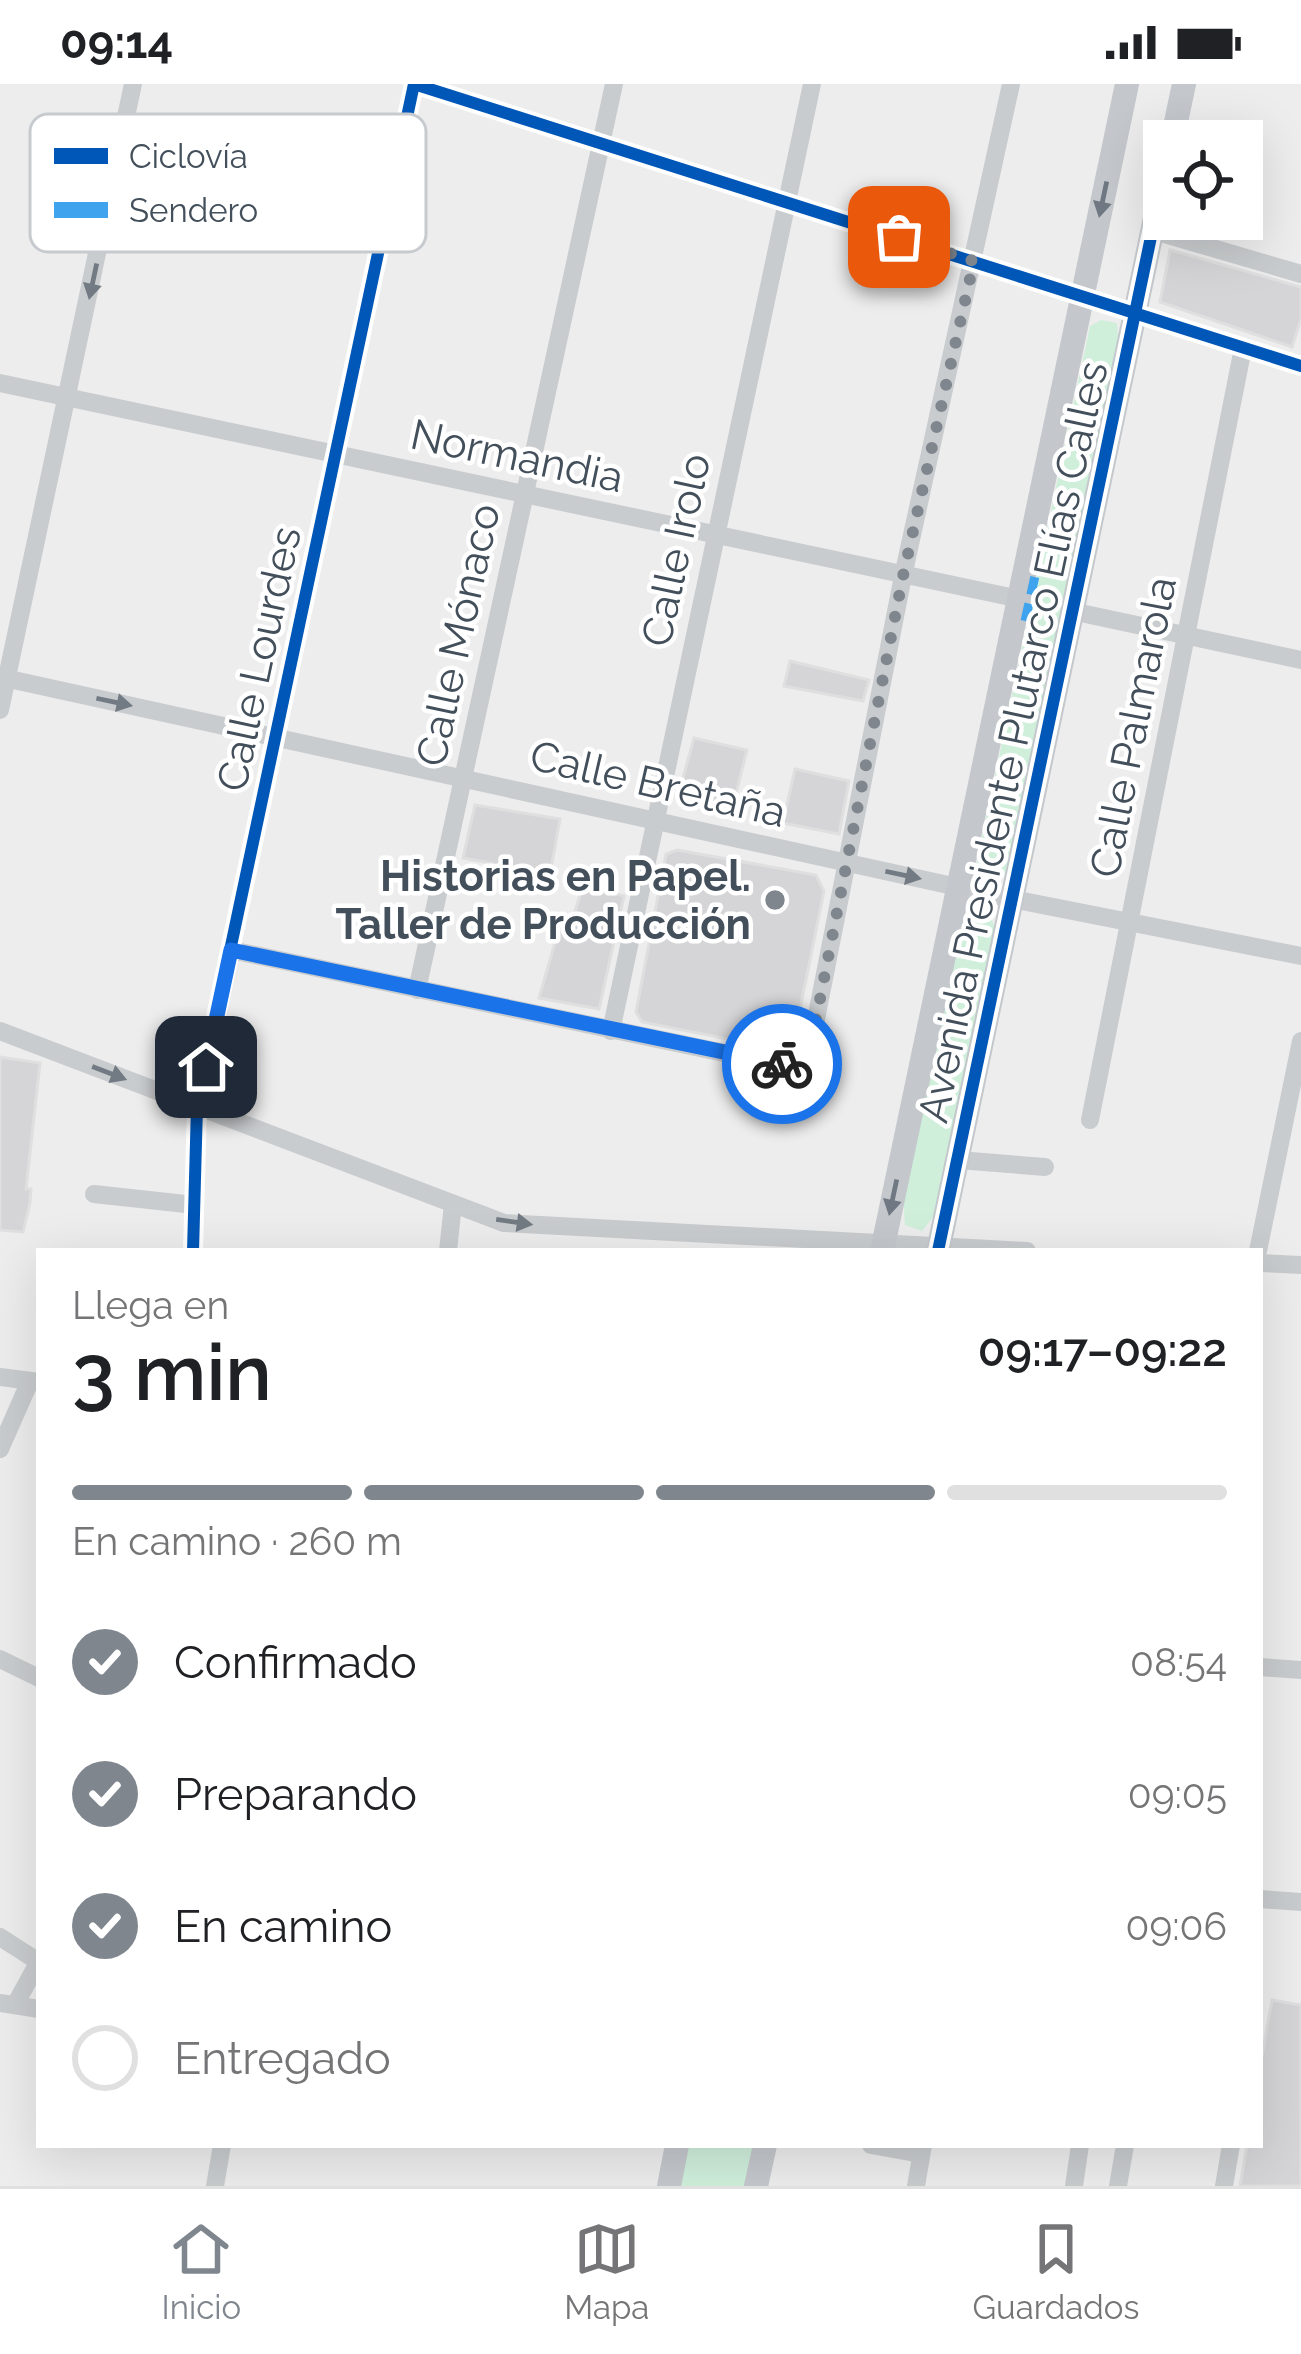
<!DOCTYPE html>
<html lang="es">
<meta charset="utf-8">
<style>
:root{--surface:#fff;--page:#f2f2f2;--text:#202124;--muted:#757577;--line:#e0e0e0;--accent:#7f868e}
body{margin:0;font-family:Raleway,sans-serif;background:var(--page);color:var(--text);height:100vh;display:flex;flex-direction:column;font-size:45px;white-space:nowrap}
*{box-sizing:border-box;margin:0}
p{font-size:39px;color:var(--muted)}
.icon{flex:none;width:66px;height:66px;fill:none;stroke:currentColor;stroke-width:2;stroke-linecap:round;stroke-linejoin:round}
.map{position:relative;flex:1;overflow:hidden}
.panel{position:absolute;left:36px;top:1164px;width:1227px;height:900px;display:flex;flex-direction:column;background:var(--surface);border-radius:0px;box-shadow:0 12px 48px #0002}
.panel>*{flex:none}
.fabs{position:absolute;left:1143px;top:36px;display:grid;gap:24px}
.fabs a{display:grid;place-items:center;width:120px;height:120px;border-radius:0px;background:var(--surface);box-shadow:0 12px 48px #0002;font-size:60px}
.pin{position:absolute;display:grid;place-items:center;width:102px;height:102px;color:#fff;margin:-51px;border-radius:24px;box-shadow:0 6px 18px #0006}
.courier{position:absolute;display:grid;place-items:center;width:120px;height:120px;margin:-60px;border:9px solid #1a73e8;border-radius:50%;background:#fff;color:#222;box-shadow:0 3px 15px #0007}
.summary em{font-style:normal;font-weight:600}
.summary div{display:flex;flex-direction:column-reverse}
.summary{display:flex;align-items:center;justify-content:space-between;height:204px;padding:0 36px}
h1{font-size:78px;font-weight:600;line-height:90px}
.bar{display:grid;grid-template-columns:repeat(4,1fr);gap:18px 12px;align-content:center;height:144px;padding:0 36px}
.bar i{height:15px;border-radius:9px;background:var(--line)}
.bar .active{background:var(--accent)}
.bar p{grid-column:span 4}
ol{padding:0 36px;list-style:none}
li{display:flex;align-items:center;gap:36px;height:132px}
li p{margin-inline-start:auto}
li .icon{padding:12px;border-radius:50%;background:var(--accent);color:#fff;stroke-width:4}
li:last-child{color:var(--muted)}
li i{width:66px;height:66px;border:6px solid var(--line);border-radius:50%}
.status{display:flex;justify-content:space-between;align-items:center;height:84px;padding:0 60px;background:var(--surface);direction:ltr}
.status svg{height:33px;fill:currentColor}
.tabs{display:flex;justify-content:space-around;align-items:center;height:168px;border-top:3px solid var(--line);background:var(--surface);font-size:33px;color:var(--muted)}
.tabs a{display:grid;justify-items:center;gap:6px}
.tabs .active{color:var(--accent)}
.map>svg:first-child{display:block}
.green{fill:#cfefdb}
.building{fill:#d5d5d7;stroke:#dfdfe0;stroke-width:3}
.lines{fill:none;stroke-linecap:round;stroke-linejoin:round}
.minor{stroke:#c9ccce;stroke-width:18}
.major{stroke:#c4c8cc;stroke-width:24}
.quiet{stroke:#3fa4ed;stroke-width:9;stroke-dasharray:18 9;stroke-linecap:butt}
.cycleway-casing{stroke:#fff;stroke-width:20}
.cycleway{stroke:#0057b8;stroke-width:12}
.oneway{fill:#707983}
.oneway2{fill:#727b83}
.done{stroke:#7f868e;stroke-width:12;stroke-dasharray:0 21.6}
.route{stroke:#1a73e8;stroke-width:15}
.poi-dot{fill:#7f868e;stroke:#fff;stroke-width:4.5}
.labels{text-anchor:middle;dominant-baseline:central;stroke-width:9;stroke-linejoin:round;paint-order:stroke}
.street-label{font-size:42px;fill:#434f5b;stroke:#fff}
.poi-label{font-size:42px;font-weight:bold;fill:#434f5b;stroke:#fff;text-anchor:end}
.key{fill:#fff;stroke:#c7cace;stroke-width:3}
.key-label{font-size:33px;fill:#434f5b}
</style>
<div class="status"><b>09:14</b><svg viewBox="0 0 49 12"><path d="M0 12V9h3v3zM5 12V6h3v6zM10 12V3h3v9zM15 12V0h3v12zM26 1h20v11H26zM47 4h2v5h-2z"/></svg></div>
<div class="map">
<svg width="1301" height="2102" viewBox="0 0 1301 2102">
<rect width="100%" height="100%" fill="#eeeded"/>
<g class="green">
<path d="M1101 236 1117 239 1119 262 1009 786 1000 794 981 788 977 777 1090 242Z"/>
<path d="M987 827 996 845 935 1131 922 1147 905 1141 903 1111 961 842 969 828Z"/>
<path d="M677 2061H754L746 2102H669Z"/>
</g>
<g class="building">
<path d="M1170 166 1301 203V235L1292 263 1160 218Z"/>
<path d="M790 577 869 596 863 617 784 602Z"/>
<path d="M694 654 747 666 731 729 690 718 681 701Z"/>
<path d="M795 685 849 697 839 750 783 739Z"/>
<path d="M475 721 560 735 550 790 463 774Z"/>
<path d="M677 766 816 791 824 807 793 960 783 966 642 938 636 928 666 770Z"/>
<path d="M583 802 624 812 599 925 539 914 560 841 570 843Z"/>
<path d="M0 973 40 979 26 1105H31L30 1119 23 1148 0 1146Z"/>
<path d="M1272 1916 1301 1921V2102H1240L1247 2061H1260V1983Z"/>
</g>
<g class="lines">
<g class="minor">
<path d="M1151 146 1301 190"/>
<path d="M0 299 1020 515"/>
<path d="M1076 528 1301 576"/>
<path d="M0 593 1012 815 1301 872"/>
<path d="M0 626 133 0"/>
<path d="M231 866 777 980H796L810 966 903 492 1011 0"/>
<path d="M417 906 614 0"/>
<path d="M0 947 504 1139 1027 1167"/>
<path d="M611 947 812 0"/>
<path d="M1090 1036 1243 264"/>
<path d="M958 1076 1045 1083"/>
<path d="M94 1110 195 1121"/>
<path d="M193 1167 197 1022 414 0 1301 282"/>
<path d="M448 1167 453 1120"/>
<path d="M1258 1167 1301 957"/>
<path d="M1260 1179 1301 1181"/>
<path d="M0 1293 39 1298"/>
<path d="M0 1365 30 1297"/>
<path d="M0 1575 39 1594"/>
<path d="M1260 1583 1301 1586"/>
<path d="M1260 1815 1301 1818"/>
<path d="M0 1853 39 1878"/>
<path d="M0 1919 39 1925"/>
<path d="M15 1921 39 1877"/>
<path d="M871 2061 921 2070"/>
<path d="M215 2102 222 2061"/>
<path d="M916 2102 923 2061"/>
<path d="M1074 2102 1080 2061"/>
<path d="M1118 2102 1125 2061"/>
<path d="M1224 2102 1231 2061"/>
</g>
<g class="major">
<path d="M1172 57 1184 0"/>
<path d="M882 1167 1127 0"/>
<path d="M938 1167 1164 91"/>
<path d="M669 2102 677 2061"/>
<path d="M756 2102 765 2061"/>
</g>
<path class="quiet" d="M1025 537 1035 492"/>
<g class="cycleway-casing">
<g id="cycleway">
<path d="M193 1167 197 1022 414 0 1301 282"/>
<path d="M938 1167 1164 91"/>
</g>
</g>
<use href="#cycleway" class="cycleway"/>
</g>
<defs><path id="oneway-solid" d="M-6-.8H1V-3.2L6.5 0L1 3.2V.8H-6Z" transform="scale(3)"/></defs>
<g class="oneway">
<use href="#oneway-solid" transform="translate(1103 115) rotate(102)"/>
<use href="#oneway-solid" transform="translate(893 1113) rotate(102)"/>
</g>
<g class="oneway2">
<use href="#oneway-solid" transform="translate(93 197) rotate(102)"/>
<use href="#oneway-solid" transform="translate(114 618) rotate(12)"/>
<use href="#oneway-solid" transform="translate(903 791) rotate(12)"/>
<use href="#oneway-solid" transform="translate(109 989) rotate(21)"/>
<use href="#oneway-solid" transform="translate(514 1138) rotate(8)"/>
</g>
<g class="lines">
<path class="done" d="M782 980H796L810 966 903 492 974 177 899 153"/>
<path class="route" d="M206 983 231 866 782 980"/>
</g>
<circle class="poi-dot" cx="775" cy="816" r="12"/>
<g class="labels">
<g class="street-label">
<text transform="translate(517 372) rotate(12)">Normandia</text>
<text transform="translate(676 466) rotate(-78)">Calle Irolo</text>
<text transform="translate(458 551) rotate(-78)">Calle Mónaco</text>
<text transform="translate(259 575) rotate(-78)">Calle Lourdes</text>
<text transform="translate(1133 643) rotate(-79)">Calle Palmarola</text>
<text transform="translate(1013 658) rotate(-78)">Avenida Presidente Plutarco Elías Calles</text>
<text transform="translate(658 700) rotate(13)">Calle Bretaña</text>
</g>
<g class="poi-label">
<text x="751" y="792">Historias en Papel.<tspan x="751" dy="48">Taller de Producción</tspan></text>
</g>
</g>
<rect x="30" y="30" width="396" height="138" rx="18" class="key"/>
<rect x="54" y="64" width="54" height="16" fill="#0057b8"/>
<rect x="54" y="118" width="54" height="16" fill="#3fa4ed"/>
<g class="key-label">
<text x="129" y="84">Ciclovía</text>
<text x="129" y="138">Sendero</text>
</g>
</svg>
<div class="fabs">
<a><svg class="icon" aria-label="locate" viewBox="0 0 24 24"><circle cx="12" cy="12" r="6"/><path d="M12 2v4M12 18v4M2 12h4M18 12h4"/></svg></a>
</div>
<div class="pin" style="left:899px;top:153px;background:#ea580c"><svg class="icon" aria-label="bag" viewBox="0 0 24 24"><path d="M5 8h14l-1 12H6zM9 8a3 3 0 0 1 6 0"/></svg></div>
<div class="pin" style="left:206px;top:983px;background:#1f2937"><svg class="icon" aria-label="home" viewBox="0 0 24 24"><path d="M3 11l9-7 9 7M6 9v11h12V9"/></svg></div>
<div class="courier" style="left:782px;top:980px"><svg class="icon" aria-label="bike" viewBox="0 0 24 24"><circle cx="6" cy="16" r="4"/><circle cx="18" cy="16" r="4"/><path d="M6 16l4-8h5l3 8M10 8l3 8H6M13 5h3"/></svg></div>
<section class="panel">
<div class="summary"><div><h1>3 min</h1><p>Llega en</p></div><em>09:17–09:22</em></div>
<div class="bar"><i class="active"></i><i class="active"></i><i class="active"></i><i></i><p>En camino · 260 m</p></div>
<ol>
<li><svg class="icon" aria-label="check" viewBox="0 0 24 24"><path d="M5 12l5 5 9-10"/></svg>Confirmado<p>08:54</p></li>
<li><svg class="icon" aria-label="check" viewBox="0 0 24 24"><path d="M5 12l5 5 9-10"/></svg>Preparando<p>09:05</p></li>
<li><svg class="icon" aria-label="check" viewBox="0 0 24 24"><path d="M5 12l5 5 9-10"/></svg>En camino<p>09:06</p></li>
<li><i></i>Entregado</li>
</ol>
</section>
</div>
<nav class="tabs">
<a class="active"><svg class="icon" aria-label="home" viewBox="0 0 24 24"><path d="M3 11l9-7 9 7M6 9v11h12V9"/></svg>Inicio</a>
<a><svg class="icon" aria-label="map" viewBox="0 0 24 24"><path d="M3 6l6-2 6 2 6-2v14l-6 2-6-2-6 2zM9 4v14M15 6v14"/></svg>Mapa</a>
<a><svg class="icon" aria-label="saved" viewBox="0 0 24 24"><path d="M7 4h10v16l-5-4-5 4z"/></svg>Guardados</a>
</nav>
